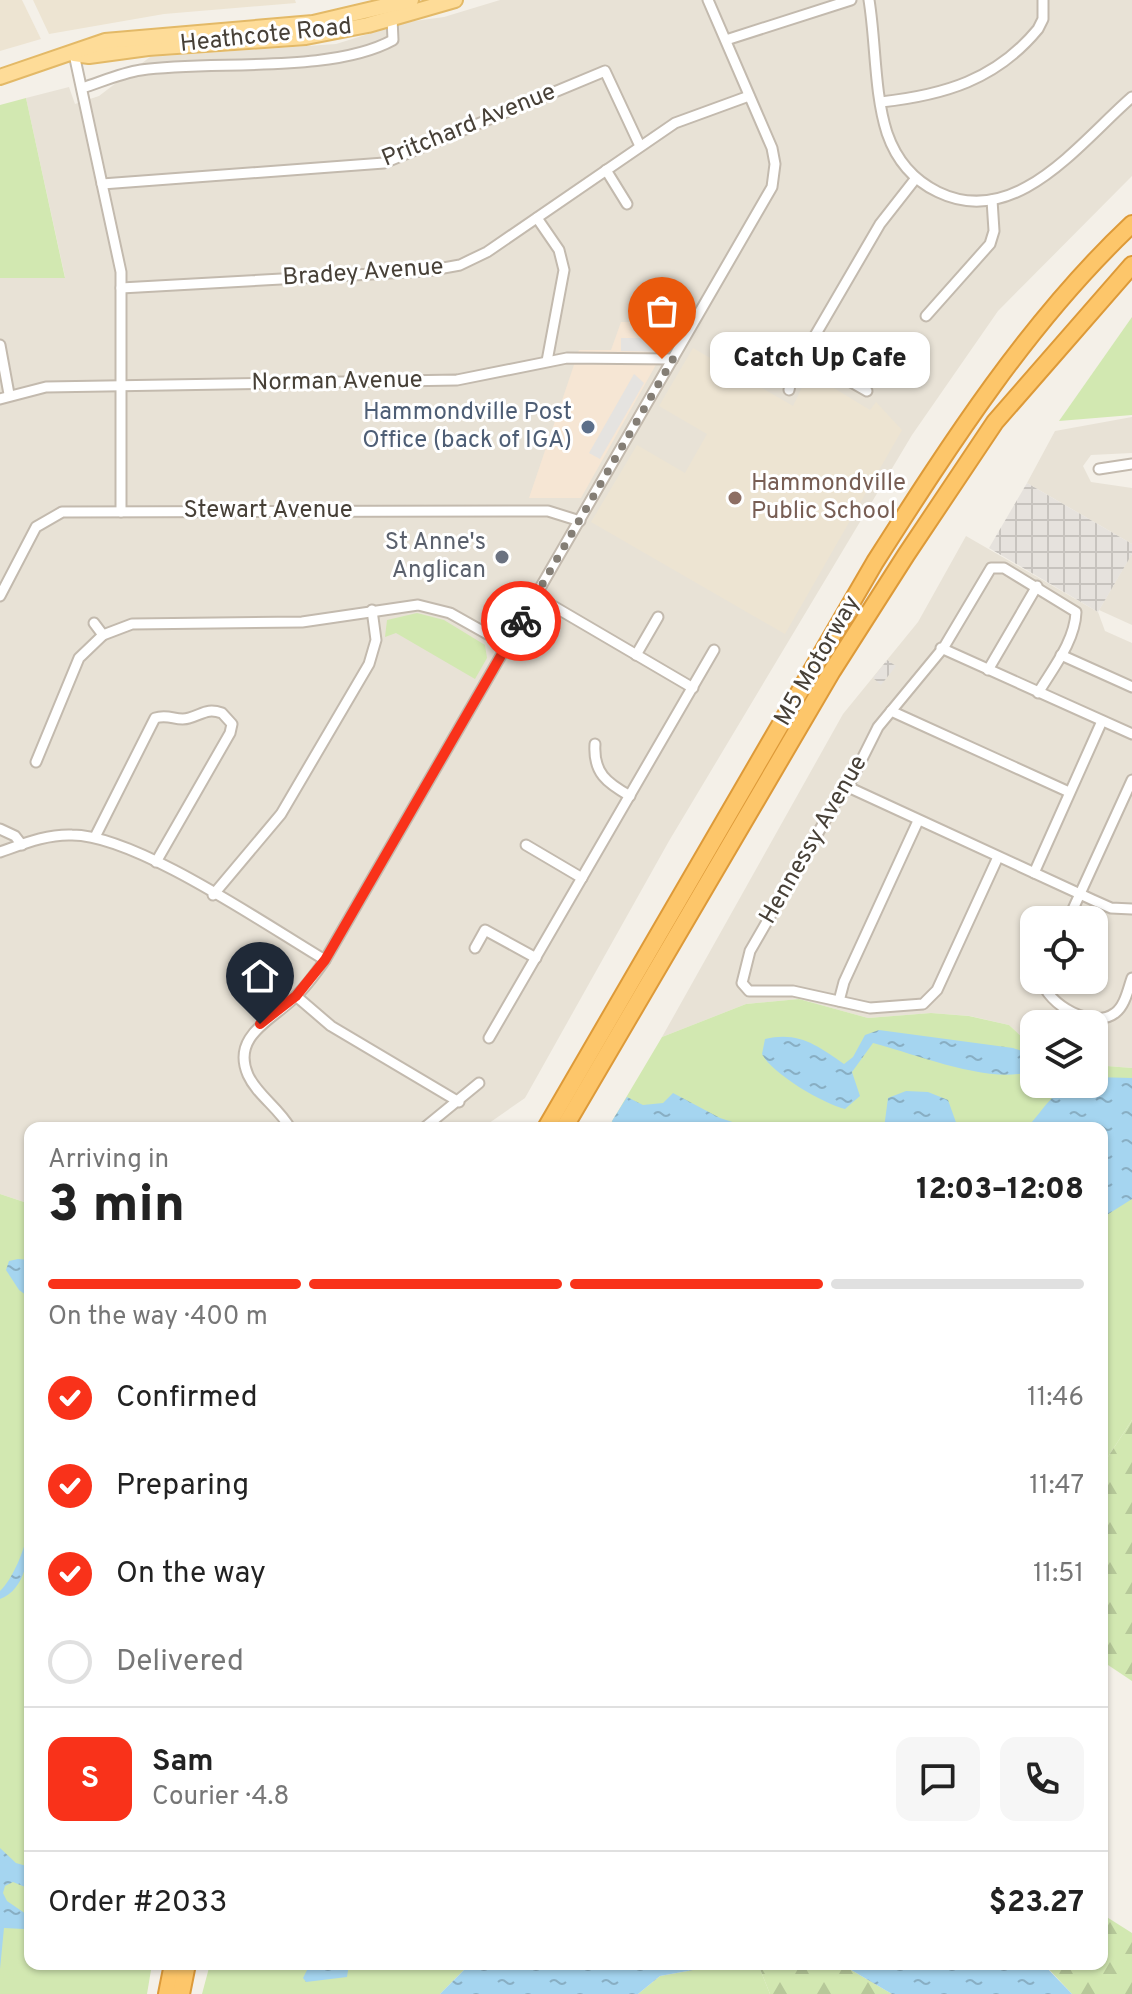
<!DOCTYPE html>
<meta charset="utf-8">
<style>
:root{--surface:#fff;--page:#f6f6f6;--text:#222;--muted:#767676;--line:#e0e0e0;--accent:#f9321a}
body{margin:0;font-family:Overpass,sans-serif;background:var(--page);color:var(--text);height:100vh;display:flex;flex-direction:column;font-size:30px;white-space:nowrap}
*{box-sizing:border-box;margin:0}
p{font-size:26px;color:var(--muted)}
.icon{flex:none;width:44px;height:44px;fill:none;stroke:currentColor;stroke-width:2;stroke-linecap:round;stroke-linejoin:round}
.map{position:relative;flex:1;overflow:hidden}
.sheet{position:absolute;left:24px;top:1122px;width:1084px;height:848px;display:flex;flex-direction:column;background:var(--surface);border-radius:16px;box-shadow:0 2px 6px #0004}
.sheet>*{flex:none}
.controls{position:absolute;left:1020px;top:906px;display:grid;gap:16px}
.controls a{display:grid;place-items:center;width:88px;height:88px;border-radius:16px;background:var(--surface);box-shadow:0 2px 6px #0004;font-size:40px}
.pin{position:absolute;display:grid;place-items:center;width:68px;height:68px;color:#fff;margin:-82px -34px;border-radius:50% 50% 50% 0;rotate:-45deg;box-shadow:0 0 8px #0007}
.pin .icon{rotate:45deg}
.courier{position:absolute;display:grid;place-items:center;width:80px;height:80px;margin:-40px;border:6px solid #f9321a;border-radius:50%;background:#fff;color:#222;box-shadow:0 2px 10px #0007}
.bubble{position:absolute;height:56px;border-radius:16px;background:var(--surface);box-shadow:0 2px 6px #0004;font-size:26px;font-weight:800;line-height:56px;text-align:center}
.headline em{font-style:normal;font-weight:800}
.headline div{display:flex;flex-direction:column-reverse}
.headline{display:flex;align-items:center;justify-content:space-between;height:136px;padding:0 24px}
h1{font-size:52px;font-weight:800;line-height:60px}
.bar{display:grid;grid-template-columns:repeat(4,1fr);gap:12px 8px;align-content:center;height:96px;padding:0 24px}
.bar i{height:10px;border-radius:6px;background:var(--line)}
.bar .on{background:var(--accent)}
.bar p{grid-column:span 4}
.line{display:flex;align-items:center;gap:20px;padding:0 24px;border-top:2px solid var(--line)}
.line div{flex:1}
.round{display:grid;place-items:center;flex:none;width:84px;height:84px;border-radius:16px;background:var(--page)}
ol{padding:0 24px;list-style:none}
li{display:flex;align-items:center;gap:24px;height:88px}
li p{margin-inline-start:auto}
li .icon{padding:8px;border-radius:50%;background:var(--accent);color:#fff;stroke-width:4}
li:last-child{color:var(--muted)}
li i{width:44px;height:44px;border:4px solid var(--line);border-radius:50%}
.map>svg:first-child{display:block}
.residential{fill:#e8e2d6;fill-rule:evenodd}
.commercial{fill:#f6e6d4}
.industrial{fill:url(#industrial-grid)}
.education{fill:#ede4d2}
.green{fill:#d2e8b1}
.forest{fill:url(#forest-firs)}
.parking{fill:#e5e3e0}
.water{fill:url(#water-ripples)}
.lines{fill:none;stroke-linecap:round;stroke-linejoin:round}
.minor-casing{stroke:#c3baae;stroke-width:13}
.primary-casing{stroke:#e3b967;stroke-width:18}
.motorway-casing{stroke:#dd9a39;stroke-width:20}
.minor{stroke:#fff;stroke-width:9}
.primary{stroke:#fedc98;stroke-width:14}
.motorway{stroke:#fdc66a;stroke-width:16}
.done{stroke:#847e75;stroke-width:8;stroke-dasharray:0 14.4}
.route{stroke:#f9321a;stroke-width:10}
.service-dot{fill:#5c6f8a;stroke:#fff;stroke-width:3}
.education-dot{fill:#8d6e63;stroke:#fff;stroke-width:3}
.worship-dot{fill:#6b7280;stroke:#fff;stroke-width:3}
.labels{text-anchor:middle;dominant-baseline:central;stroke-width:6;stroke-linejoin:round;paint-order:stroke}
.street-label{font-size:24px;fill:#474037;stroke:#fff}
.service-label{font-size:24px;fill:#4e5e75;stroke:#fff;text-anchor:end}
.education-label{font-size:24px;fill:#785e54;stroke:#fff;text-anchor:start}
.worship-label{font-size:24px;fill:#5b616d;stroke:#fff;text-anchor:end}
</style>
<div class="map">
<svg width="1132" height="1994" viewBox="0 0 1132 1994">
<defs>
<pattern id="industrial-grid" width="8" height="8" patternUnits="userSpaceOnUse" patternTransform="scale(2)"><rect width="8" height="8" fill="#e6e2dd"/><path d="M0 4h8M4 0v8" fill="none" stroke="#c7c3be"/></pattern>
<pattern id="forest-firs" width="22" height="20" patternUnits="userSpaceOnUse" patternTransform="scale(2)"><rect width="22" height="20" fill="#d2e8b1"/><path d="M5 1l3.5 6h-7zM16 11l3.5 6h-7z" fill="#b6c899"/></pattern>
<pattern id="water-ripples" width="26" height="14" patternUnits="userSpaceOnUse" patternTransform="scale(2)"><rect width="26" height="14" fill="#a5d5f0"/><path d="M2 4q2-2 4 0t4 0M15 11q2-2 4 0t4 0" fill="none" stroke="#88aec3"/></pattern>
</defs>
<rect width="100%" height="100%" fill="#f4f0e8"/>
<g class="residential">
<path d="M500 0H1132V176L998 311 912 435 669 841 525 1098 482 1128H30V1204L0 1194V278L65 277 26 98 69 87 75 104 99 96 150 57 336 44 407 22 444 17Z"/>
<path d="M1132 417V453L1091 455 1083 466 1091 482 1132 488V544L1027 483 1055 431Z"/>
<path d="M966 536 1098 612 1105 631 1132 643V1068L1094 1065V1024H1034V1048L1009 1025 970 1016 931 1013 868 1018 799 999 746 1004 662 1037 843 714 918 622ZM1034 920H1094V980H1034Z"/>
<path d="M1131 555H1132V625L1099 610Z"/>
</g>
<path class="commercial" d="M621 322H680L581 498H529L579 350H611Z"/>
<g class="industrial">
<path d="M1027 483 1132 544V554L1098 612 989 548Z"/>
<path d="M887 660 896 666 881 685 873 678Z"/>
</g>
<g class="education">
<path d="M0 0H22L41 39 0 51Z"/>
<path d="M33 0H295L296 3 164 14 49 34Z"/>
<path d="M693 348 793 406 809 373 870 410 876 402 902 430 785 634 591 522 637 445 685 473 707 434 659 406Z"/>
</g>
<g class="green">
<path d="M26 98 65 278H0V105Z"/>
<path d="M1132 317V415L1059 421Z"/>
<path d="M417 613 444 620 485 645 487 658 475 679 396 633 385 637 387 620Z"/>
<path d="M799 999 868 1018 931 1013 969 1016 1009 1025 1034 1048V1084H1094V1065L1132 1068V1420L1102 1466V1128H608L662 1037 746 1004Z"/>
<path d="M0 1194 30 1204V1964H152L147 1994H0Z"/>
<path d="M210 1964H470L440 1994H202Z"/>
<path d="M726 1964H758L770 1994H638L660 1976Z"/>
</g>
<g class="forest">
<path d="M1132 1420V1681L1102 1661V1466Z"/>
<path d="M1102 1914 1132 1933V1994H1072L1044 1964H1102Z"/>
<path d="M758 1964H841L892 1994H770Z"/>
</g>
<g class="parking">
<path d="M621 338H665V348L662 352 621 351Z"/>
<path d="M634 374 644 383 600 459 589 453Z"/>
</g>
<g class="water">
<path d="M879 1030 1013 1048 1034 1055V1070C994 1087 913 1053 873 1043L852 1072 860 1096 845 1109C824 1104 772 1074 762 1054L765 1039C799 1031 818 1046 844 1064L853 1057 865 1035Z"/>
<path d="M1094 1077 1132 1078V1199L1102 1218V1128H1027C1051 1101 1054 1084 1094 1084Z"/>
<path d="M906 1091 928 1092 948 1100 958 1128H884L888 1098Z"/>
<path d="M673 1093 720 1118 751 1128H615L612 1121 627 1097 643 1105 663 1103Z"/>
<path d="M18 1259 30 1260V1298L19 1290 6 1270 9 1261Z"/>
<path d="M30 1493C30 1523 36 1586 0 1599V1591C12 1580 26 1548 27 1532 29 1518 24 1507 30 1493Z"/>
<path d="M0 1848 16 1863 30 1867V1889L13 1882 5 1886 3 1893 7 1901 26 1914 24 1929 4 1928 0 1969Z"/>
<path d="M310 1964H349L347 1977 306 1982 303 1978Z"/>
<path d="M470 1964H726L660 1976 638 1994H440Z"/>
<path d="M841 1964H1043L1072 1994H892Z"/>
</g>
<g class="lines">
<g class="minor-casing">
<g id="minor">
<path d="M869 0C876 43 874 92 887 133 896 159 913 180 938 192 1016 230 1080 142 1132 97"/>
<path d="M726 40 851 0"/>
<path d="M74 54 121 272V512"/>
<path d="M82 88C101 82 121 73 141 70 213 60 331 74 393 40L392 18"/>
<path d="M881 102C944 95 996 80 1038 29L1043 19V0"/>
<path d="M606 170 627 204"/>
<path d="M102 184 384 163 605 71 640 146"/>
<path d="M537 218 559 250 564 270 547 361"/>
<path d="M121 288 427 271 460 265 487 252 675 123 749 96"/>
<path d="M926 316 990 244 994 231 992 200"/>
<path d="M0 345 9 394"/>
<path d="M804 355 867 391"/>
<path d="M789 390 792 375 880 224 916 178"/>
<path d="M0 399 46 387 457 380 567 358 673 359"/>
<path d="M1099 469 1132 464"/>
<path d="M0 596 36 527 62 512 548 511 580 521"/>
<path d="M536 596 693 688"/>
<path d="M94 623 103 635"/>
<path d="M941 648 1132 734"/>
<path d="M636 655 658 617"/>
<path d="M1061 655 1132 687"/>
<path d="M988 670 1037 586"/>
<path d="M891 711 1069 792"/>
<path d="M595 744C593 773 607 783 630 796"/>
<path d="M36 762 79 658 103 635 132 624 302 622 418 605 450 613 507 645"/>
<path d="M848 787 1093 900 1111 908 1132 909"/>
<path d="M0 829 15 836 22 845"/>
<path d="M95 837 155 718C169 713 177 722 189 718 203 714 207 708 222 713L232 724 230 733 156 862"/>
<path d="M526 845 582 878"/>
<path d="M0 852C23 844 47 834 72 835 136 835 266 925 325 960"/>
<path d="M998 857 937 990 923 1004 870 1008 793 991H749L742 983 750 951 834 805 848 787 878 727 944 647 991 568H1004L1076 612C1075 641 1053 668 1038 693"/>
<path d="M1034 873 1102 721"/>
<path d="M213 895 281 814 369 664 376 640 372 610"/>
<path d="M1068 920 1132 780"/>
<path d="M475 948 485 930 536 958"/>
<path d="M1042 980C1047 1005 1093 1030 1115 1013 1125 1006 1128 989 1132 978"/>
<path d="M296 996 331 1026 459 1102"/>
<path d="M839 1001 844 982 918 821"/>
<path d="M489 1038 714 650"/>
<path d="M290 1128C279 1108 257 1095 248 1075 231 1036 272 1020 294 998 306 987 316 973 325 960L772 187 775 164 772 148 708 0"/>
<path d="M424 1128 479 1083"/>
</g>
</g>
<g class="primary-casing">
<g id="primary">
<path d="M74 54 89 56 148 48 306 37 368 25 455 0"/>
<path d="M0 77 105 41 313 23 411 0"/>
</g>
</g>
<g class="motorway-casing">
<g id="motorway">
<path d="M546 1128 875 562C951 443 1029 321 1132 224"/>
<path d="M564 1128 832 671 906 555 995 422 1132 265"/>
<path d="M167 1994 173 1964"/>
<path d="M181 1994 187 1964"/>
</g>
</g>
<use href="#minor" class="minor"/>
<use href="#primary" class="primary"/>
<use href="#motorway" class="motorway"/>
</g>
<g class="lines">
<path class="done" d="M521 621 673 359H662"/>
<path class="route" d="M260 1024 296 996 325 960 521 621"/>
</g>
<circle class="service-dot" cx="588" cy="427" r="8"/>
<circle class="education-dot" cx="735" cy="498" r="8"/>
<circle class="worship-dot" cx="502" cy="557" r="8"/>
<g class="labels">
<g class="street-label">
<text transform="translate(266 36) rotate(-6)">Heathcote Road</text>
<text transform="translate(469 126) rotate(-22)">Pritchard Avenue</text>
<text transform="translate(363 273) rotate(-4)">Bradey Avenue</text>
<text transform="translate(337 382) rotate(-1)">Norman Avenue</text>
<text x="268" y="511">Stewart Avenue</text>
<text transform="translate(818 661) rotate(-60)">M5 Motorway</text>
<text transform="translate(814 840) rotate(-60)">Hennessy Avenue</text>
</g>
<g class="service-label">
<text x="572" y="413">Hammondville Post<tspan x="572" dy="28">Office (back of IGA)</tspan></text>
</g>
<g class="education-label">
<text x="751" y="484">Hammondville<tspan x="751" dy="28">Public School</tspan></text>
</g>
<g class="worship-label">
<text x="486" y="543">St Anne's<tspan x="486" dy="28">Anglican</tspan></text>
</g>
</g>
</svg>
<div class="controls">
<a><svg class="icon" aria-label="locate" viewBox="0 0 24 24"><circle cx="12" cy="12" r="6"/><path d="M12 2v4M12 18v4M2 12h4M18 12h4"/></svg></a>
<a><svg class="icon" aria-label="layers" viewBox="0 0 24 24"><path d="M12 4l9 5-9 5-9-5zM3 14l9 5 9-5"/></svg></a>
</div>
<div class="pin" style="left:662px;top:359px;background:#ea580c"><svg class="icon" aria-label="bag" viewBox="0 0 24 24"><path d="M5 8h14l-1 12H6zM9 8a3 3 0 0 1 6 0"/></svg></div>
<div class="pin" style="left:260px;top:1024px;background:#1f2937"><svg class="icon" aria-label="home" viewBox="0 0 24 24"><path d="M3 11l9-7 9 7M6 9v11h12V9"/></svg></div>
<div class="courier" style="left:521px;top:621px"><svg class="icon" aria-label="bike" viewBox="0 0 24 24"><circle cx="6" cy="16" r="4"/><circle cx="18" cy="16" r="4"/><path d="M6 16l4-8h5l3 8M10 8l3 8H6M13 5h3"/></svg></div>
<div class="bubble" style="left:710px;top:332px;width:220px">Catch Up Cafe</div>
<section class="sheet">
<div class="headline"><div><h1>3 min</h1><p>Arriving in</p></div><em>12:03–12:08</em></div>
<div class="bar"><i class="on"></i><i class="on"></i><i class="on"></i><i></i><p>On the way · 400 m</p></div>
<ol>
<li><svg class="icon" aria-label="check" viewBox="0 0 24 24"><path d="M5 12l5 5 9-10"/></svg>Confirmed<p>11:46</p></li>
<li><svg class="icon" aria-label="check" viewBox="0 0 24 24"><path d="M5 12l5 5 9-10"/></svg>Preparing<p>11:47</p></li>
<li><svg class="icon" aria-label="check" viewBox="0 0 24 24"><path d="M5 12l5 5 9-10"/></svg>On the way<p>11:51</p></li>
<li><i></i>Delivered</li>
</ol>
<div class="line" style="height:144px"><b class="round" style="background:var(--accent);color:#fff">S</b><div><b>Sam</b><p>Courier · 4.8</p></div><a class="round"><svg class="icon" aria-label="chat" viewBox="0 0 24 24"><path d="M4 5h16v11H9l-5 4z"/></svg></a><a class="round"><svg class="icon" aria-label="phone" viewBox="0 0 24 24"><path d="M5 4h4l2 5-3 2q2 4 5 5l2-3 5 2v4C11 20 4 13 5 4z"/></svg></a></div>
<div class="line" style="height:104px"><div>Order #2033</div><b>$23.27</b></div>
</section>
</div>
